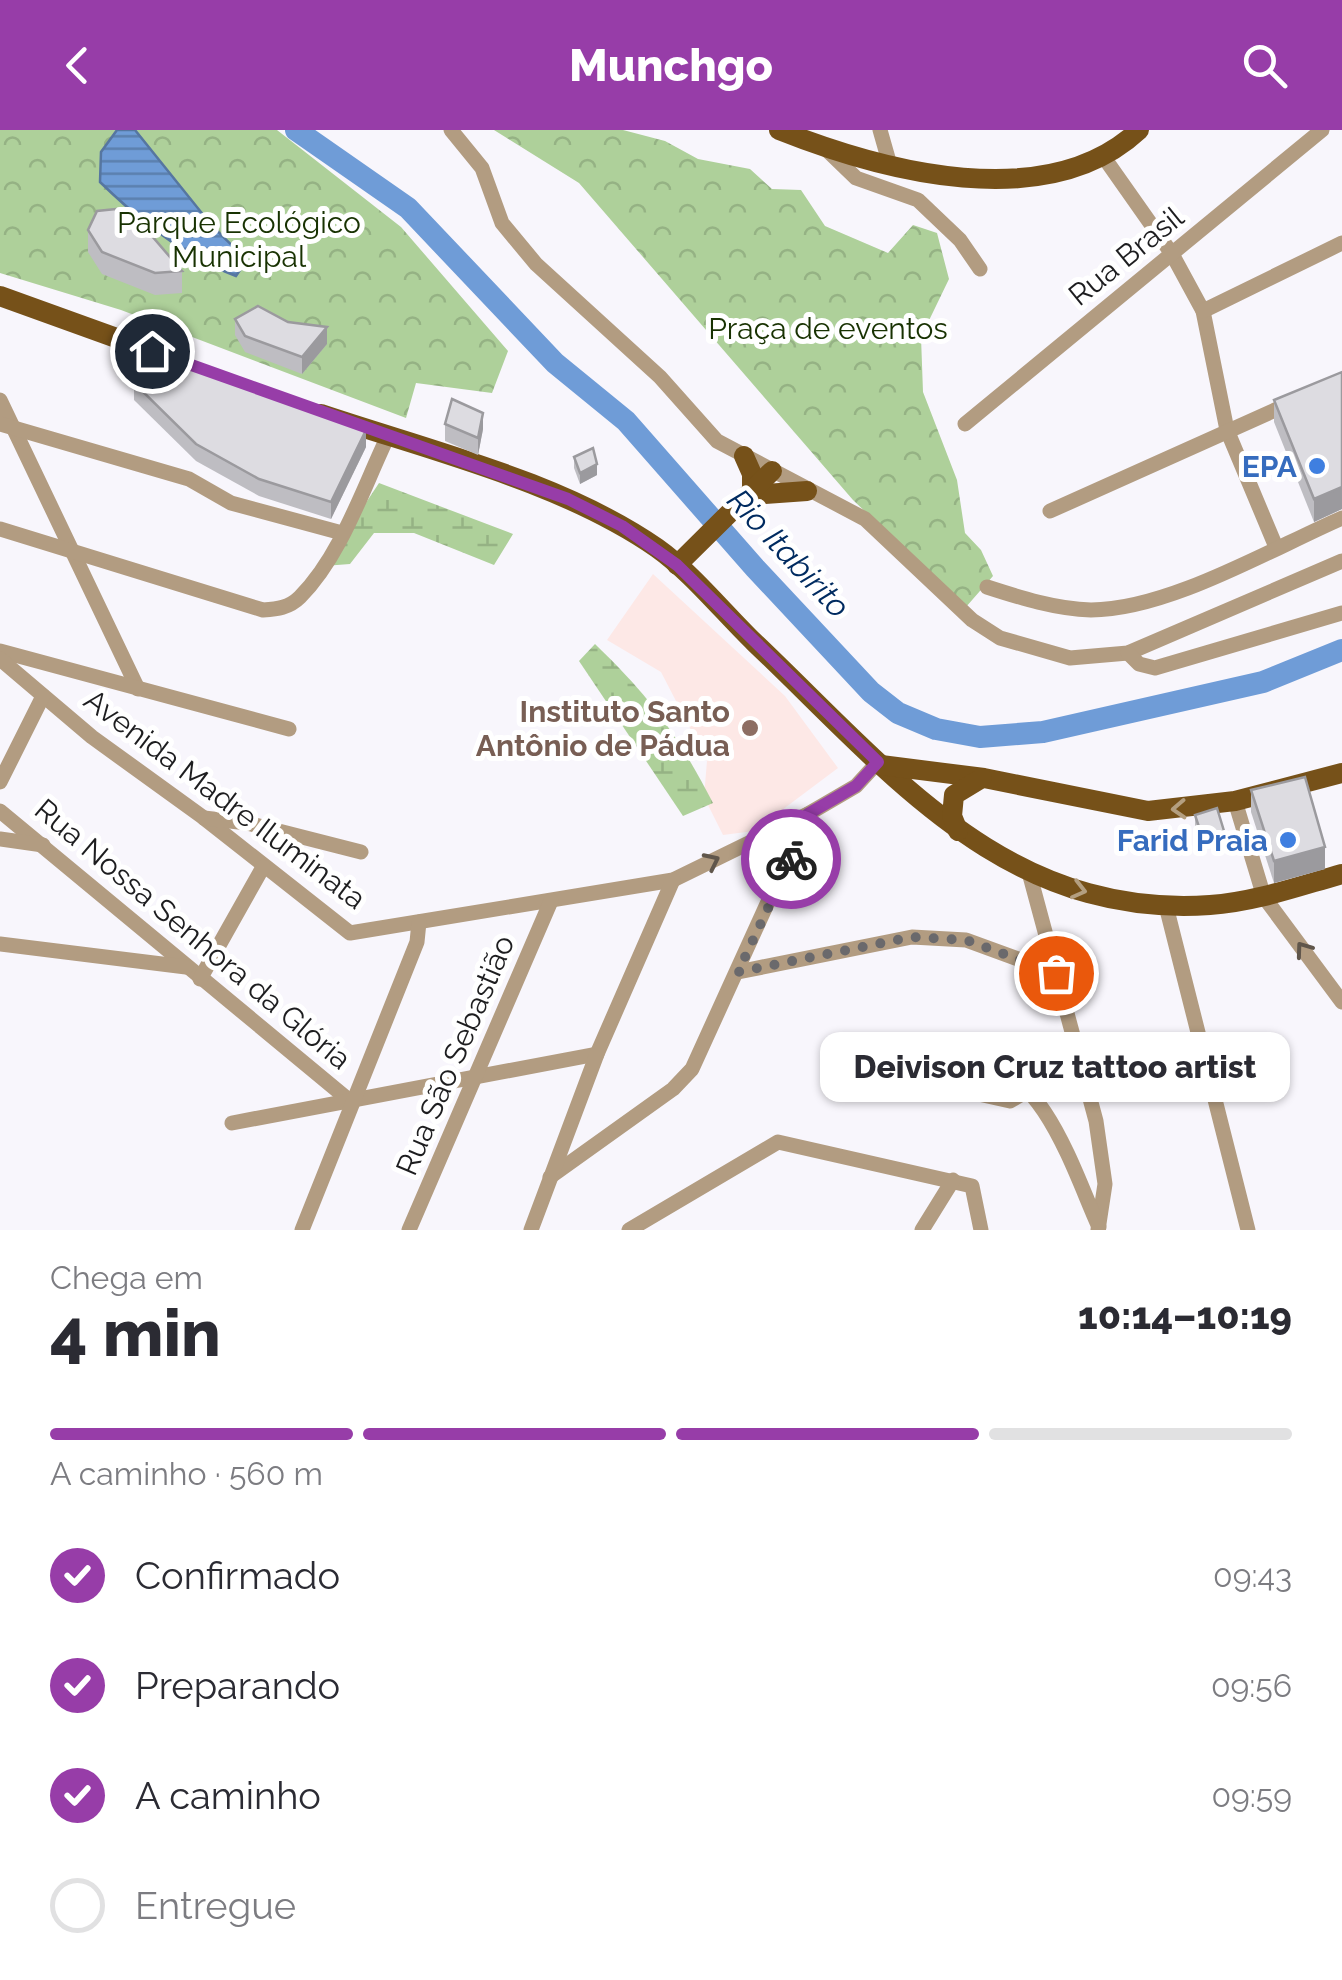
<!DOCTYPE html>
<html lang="pt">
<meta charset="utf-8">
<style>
:root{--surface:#fff;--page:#f7f7f7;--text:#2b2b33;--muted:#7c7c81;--line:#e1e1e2;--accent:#973da8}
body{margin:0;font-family:Raleway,sans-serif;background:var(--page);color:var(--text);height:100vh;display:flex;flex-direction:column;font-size:38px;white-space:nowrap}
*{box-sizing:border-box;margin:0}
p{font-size:32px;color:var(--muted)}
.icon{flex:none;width:55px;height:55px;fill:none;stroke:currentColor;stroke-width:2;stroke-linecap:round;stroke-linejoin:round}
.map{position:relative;height:1100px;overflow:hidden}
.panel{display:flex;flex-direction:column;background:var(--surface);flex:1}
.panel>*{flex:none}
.pin{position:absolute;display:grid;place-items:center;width:85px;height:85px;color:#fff;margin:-42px;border:5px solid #fff;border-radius:50%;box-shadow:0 2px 10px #0007}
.courier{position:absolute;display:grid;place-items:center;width:100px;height:100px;margin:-50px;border:8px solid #973da8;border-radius:50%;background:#fff;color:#222;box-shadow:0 2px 12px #0007}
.bubble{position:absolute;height:70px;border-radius:20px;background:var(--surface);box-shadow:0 2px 8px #0004;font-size:32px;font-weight:800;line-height:70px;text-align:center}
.head em{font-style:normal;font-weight:800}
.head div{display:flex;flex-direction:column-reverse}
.head{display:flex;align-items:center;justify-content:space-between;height:170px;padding:0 50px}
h1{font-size:65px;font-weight:800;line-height:75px}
.bar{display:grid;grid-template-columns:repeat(4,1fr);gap:15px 10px;align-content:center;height:120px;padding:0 50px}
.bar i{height:12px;border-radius:8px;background:var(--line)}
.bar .selected{background:var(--accent)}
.bar p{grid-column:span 4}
ol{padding:0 50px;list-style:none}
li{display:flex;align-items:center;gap:30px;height:110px}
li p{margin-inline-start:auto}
li .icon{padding:10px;border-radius:50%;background:var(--accent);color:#fff;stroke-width:4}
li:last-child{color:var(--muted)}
li i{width:55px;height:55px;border:5px solid var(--line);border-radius:50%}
header{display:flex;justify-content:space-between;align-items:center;height:130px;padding:0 50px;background:var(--accent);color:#fff;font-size:45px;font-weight:800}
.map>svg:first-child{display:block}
.education{fill:#fde8e6}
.forest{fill:url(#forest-crowns)}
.wetland{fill:url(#wetland-marsh)}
.water{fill:url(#water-rules);stroke:#5676a0;stroke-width:2.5}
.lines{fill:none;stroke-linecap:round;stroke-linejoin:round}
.river{stroke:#6f9cd7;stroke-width:22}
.minor{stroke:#b29c81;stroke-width:15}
.major{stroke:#765119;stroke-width:20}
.wall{fill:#bebdc2}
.shaded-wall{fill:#9b9a9e}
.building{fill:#dddce1;stroke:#9b9a9e;stroke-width:2.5}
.oneway{stroke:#b49f80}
.oneway2{stroke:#60564b}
.done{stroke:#6a696c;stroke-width:10;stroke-dasharray:0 18}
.route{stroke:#973da8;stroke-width:12}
.shop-dot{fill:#3f7fe0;stroke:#fff;stroke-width:4}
.education-dot{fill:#8d6e63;stroke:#fff;stroke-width:4}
.labels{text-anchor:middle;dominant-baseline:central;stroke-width:10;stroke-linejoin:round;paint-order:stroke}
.park-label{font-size:30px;fill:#183202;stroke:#fff}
.street-label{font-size:30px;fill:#1d1d1f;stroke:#fff}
.shop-label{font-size:30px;font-weight:bold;fill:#366cbe;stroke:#fff;text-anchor:end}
.education-label{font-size:30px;font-weight:bold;fill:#785e54;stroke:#fff;text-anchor:end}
.water-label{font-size:32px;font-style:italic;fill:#002b60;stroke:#fff}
</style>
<header><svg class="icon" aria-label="back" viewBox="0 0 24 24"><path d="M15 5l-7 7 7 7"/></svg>Munchgo<svg class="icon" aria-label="search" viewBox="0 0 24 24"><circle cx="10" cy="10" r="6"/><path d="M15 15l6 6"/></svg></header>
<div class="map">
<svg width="1342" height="1100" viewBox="0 0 1342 1100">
<defs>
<pattern id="forest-crowns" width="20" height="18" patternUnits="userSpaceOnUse" patternTransform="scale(2.5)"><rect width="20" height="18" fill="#aed09a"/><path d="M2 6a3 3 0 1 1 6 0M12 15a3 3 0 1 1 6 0" fill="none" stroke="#95b284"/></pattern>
<pattern id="wetland-marsh" width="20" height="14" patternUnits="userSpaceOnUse" patternTransform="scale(2.5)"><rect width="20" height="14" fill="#aed09a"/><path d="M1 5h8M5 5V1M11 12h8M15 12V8" fill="none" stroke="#95b284"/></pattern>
<pattern id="water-rules" width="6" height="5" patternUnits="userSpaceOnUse" patternTransform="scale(2.5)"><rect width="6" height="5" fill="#6f9cd7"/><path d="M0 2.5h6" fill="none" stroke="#5b7fae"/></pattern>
</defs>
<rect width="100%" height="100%" fill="#f8f6fc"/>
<path class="education" d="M653 444 785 566 838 638 754 701 723 705 704 667 707 631 661 542 607 510Z"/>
<g class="forest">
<path d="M0 0H277L401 97 508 221 492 263 416 253 406 288 121 180 0 143Z"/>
<path d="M494 0H623L665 11 698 29 750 39 772 59 801 60 825 96 888 123 913 95 937 103 949 149 921 207 923 262 957 350 965 403 981 420 993 446 966 477 853 370 579 53Z"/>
</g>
<g class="wetland">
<path d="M379 353 513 404 494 435 414 403H374L350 434 324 436Z"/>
<path d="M595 514C651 568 677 604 713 673L683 686 579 531Z"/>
</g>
<path class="water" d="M117 0H135L213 97 247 130 236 146C185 127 138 89 100 52L101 22Z"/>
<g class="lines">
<path class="river" d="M296 0 408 78 555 233 626 291 755 438 871 562 898 583 936 599 980 607 1043 602 1263 552 1342 520"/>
<g class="minor">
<path d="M451 0 482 38 502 93 536 134 660 247 717 311 865 389 972 490 1000 508 1070 528 1128 523 1342 431"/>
<path d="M880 0 890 35"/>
<path d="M826 19 856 48 918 70 960 110 980 139"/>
<path d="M1103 26 1172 124 1203 181 1227 300 1276 417"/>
<path d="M1203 181 1342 113"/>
<path d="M0 270 138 559"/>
<path d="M0 294 189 349 231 373 342 403"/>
<path d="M965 294 1322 0"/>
<path d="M1050 381 1293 272"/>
<path d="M0 399 263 480C277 479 289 478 300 467 341 426 363 358 388 306"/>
<path d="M987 457C1021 468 1056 479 1091 480 1168 480 1271 419 1342 388"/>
<path d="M0 521 289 599"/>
<path d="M1128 523 1139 534 1155 538 1342 483"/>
<path d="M0 529 92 607 204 688 350 803 673 750 808 684 856 656 878 632"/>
<path d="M0 652 43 566"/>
<path d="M1235 671 1264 767 1342 872"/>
<path d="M0 681 350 971"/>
<path d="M204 688 247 693 361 722"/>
<path d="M0 709 43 715"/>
<path d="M1030 746 1096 991 1105 1054 1098 1100"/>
<path d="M1166 776 1248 1100"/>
<path d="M0 814 186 837"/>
<path d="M738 842 912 807 966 810 1056 843"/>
<path d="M200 849 263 737"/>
<path d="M1027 961 1010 971 974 963 972 937 977 932C1044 939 1075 1045 1099 1097"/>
<path d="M232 993 597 924"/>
<path d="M550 1047 673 959 692 939 808 684"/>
<path d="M302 1100 417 812 419 792"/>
<path d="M409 1100 551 771"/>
<path d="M531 1100 597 924 673 750"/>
<path d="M629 1100 778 1012 972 1056 981 1100"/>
<path d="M922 1100 953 1050"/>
</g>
<g class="major">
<path d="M779 0C882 41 1047 86 1139 0"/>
<path d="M0 166 158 223"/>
<path d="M321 284C431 321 562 352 657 418 691 442 724 483 755 513 889 640 1004 789 1210 775 1255 772 1299 756 1342 744"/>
<path d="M744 326 752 344V365L807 361"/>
<path d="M677 435 772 341"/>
<path d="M881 635 984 648 1148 681 1235 671 1342 643"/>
<path d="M958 701 952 686 954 665 982 648"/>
</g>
</g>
<g class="wall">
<path d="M88 100 182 141V163L155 165 102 144 88 122Z"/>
<path d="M235 189 327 214 302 244 245 222 235 205Z"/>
<path d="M134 209 366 317 331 389 259 366 196 331 134 270Z"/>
<path d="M1342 242V379L1314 392 1274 292V270Z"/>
<path d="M445 294 483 299 478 325 445 311Z"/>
<path d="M574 327 597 345 580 354 574 338Z"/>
<path d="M1251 660 1325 739 1274 753 1251 682Z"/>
<path d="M1195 685 1224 712 1202 717 1195 696Z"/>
</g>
<g class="shaded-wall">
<path d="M327 197V214L302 244V227Z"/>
<path d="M483 283V299L478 325V308Z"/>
<path d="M366 300V317L331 389V372Z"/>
<path d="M597 334V345L580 354V343Z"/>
<path d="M1342 357V379L1314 392V369Z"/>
<path d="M1224 701V712L1202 717V706Z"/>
<path d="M1325 717V739L1274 753V731Z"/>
</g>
<g class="building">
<path d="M116 79 151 105 182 141 155 143 102 122 88 100 97 81Z"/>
<path d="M258 176 288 192 327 197 302 227 245 206 235 189Z"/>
<path d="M134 209 366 300 331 372 259 349 196 314 134 253Z"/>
<path d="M1342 242V357L1314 369 1274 270Z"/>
<path d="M452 269 483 283 478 308 445 294Z"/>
<path d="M593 318 597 334 580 343 574 327Z"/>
<path d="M1305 647 1325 717 1274 731 1251 660Z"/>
<path d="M1217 678 1224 701 1202 706 1195 685Z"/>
</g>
<defs><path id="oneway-chevron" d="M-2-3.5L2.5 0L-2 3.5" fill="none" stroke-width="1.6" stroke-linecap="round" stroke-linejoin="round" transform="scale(2.5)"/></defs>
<g class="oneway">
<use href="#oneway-chevron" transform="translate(1179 679) rotate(177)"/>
<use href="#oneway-chevron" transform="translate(1079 760) rotate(14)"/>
</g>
<g class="oneway2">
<use href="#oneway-chevron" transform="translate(712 731) rotate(-26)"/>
<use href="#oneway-chevron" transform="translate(1303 819) rotate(-126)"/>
</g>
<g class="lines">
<path class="done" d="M791 729 738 842 912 807 966 810 1056 843"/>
<path class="route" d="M152 221 568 369 622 396 677 435 878 632 856 656 808 684 791 729"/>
</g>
<g class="shop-dot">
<circle cx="1317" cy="336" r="10"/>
<circle cx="1288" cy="710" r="10"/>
</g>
<circle class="education-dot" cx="750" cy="598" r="10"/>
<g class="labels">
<g class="park-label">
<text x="239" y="92">Parque Ecológico<tspan x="239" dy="34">Municipal</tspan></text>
<text x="828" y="198">Praça de eventos</text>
</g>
<g class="street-label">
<text transform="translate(1126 126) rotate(-39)">Rua Brasil</text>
<text transform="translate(225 669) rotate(37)">Avenida Madre Iluminata</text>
<text transform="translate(193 804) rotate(40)">Rua Nossa Senhora da Glória</text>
<text transform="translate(455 925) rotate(-67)">Rua São Sebastião</text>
</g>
<g class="shop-label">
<text x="1297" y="336">EPA</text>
<text x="1268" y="710">Farid Praia</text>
</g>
<g class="education-label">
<text x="730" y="581">Instituto Santo<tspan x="730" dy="34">Antônio de Pádua</tspan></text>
</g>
<g class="water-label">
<text transform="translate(789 423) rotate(47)">Rio Itabirito</text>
</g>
</g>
</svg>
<div class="pin" style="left:1056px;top:843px;background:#ea580c"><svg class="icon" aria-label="bag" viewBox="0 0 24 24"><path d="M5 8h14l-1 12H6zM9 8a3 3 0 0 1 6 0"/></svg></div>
<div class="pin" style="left:152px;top:221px;background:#1f2937"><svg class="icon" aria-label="home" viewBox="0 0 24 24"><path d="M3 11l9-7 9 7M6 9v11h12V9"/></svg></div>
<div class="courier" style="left:791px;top:729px"><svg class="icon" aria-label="bike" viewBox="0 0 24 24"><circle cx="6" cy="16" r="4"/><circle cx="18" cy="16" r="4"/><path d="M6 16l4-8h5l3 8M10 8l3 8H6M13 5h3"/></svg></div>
<div class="bubble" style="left:820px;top:902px;width:470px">Deivison Cruz tattoo artist</div>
</div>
<section class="panel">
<div class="head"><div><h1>4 min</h1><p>Chega em</p></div><em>10:14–10:19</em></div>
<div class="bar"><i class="selected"></i><i class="selected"></i><i class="selected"></i><i></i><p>A caminho · 560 m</p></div>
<ol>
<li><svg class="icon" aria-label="check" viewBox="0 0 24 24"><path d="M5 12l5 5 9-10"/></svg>Confirmado<p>09:43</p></li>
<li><svg class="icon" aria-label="check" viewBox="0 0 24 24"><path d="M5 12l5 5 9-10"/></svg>Preparando<p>09:56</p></li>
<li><svg class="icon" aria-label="check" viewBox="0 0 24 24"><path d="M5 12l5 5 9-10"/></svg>A caminho<p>09:59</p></li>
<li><i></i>Entregue</li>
</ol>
</section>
